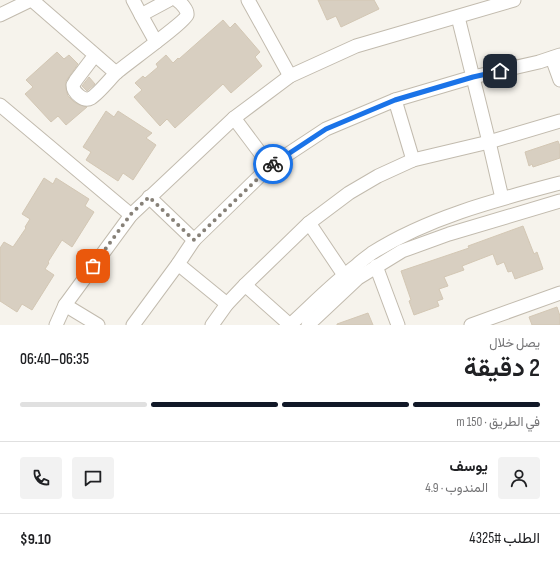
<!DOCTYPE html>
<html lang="ar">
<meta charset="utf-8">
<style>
:root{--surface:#fff;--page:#f2f2f2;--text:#202124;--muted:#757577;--line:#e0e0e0;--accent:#111827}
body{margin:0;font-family:"Sofia Sans Condensed",Vazirmatn,sans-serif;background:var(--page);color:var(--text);direction:rtl;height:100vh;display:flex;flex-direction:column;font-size:15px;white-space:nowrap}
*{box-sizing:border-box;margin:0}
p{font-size:13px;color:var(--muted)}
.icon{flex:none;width:22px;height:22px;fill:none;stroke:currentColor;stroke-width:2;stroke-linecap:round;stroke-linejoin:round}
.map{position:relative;height:325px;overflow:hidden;direction:ltr}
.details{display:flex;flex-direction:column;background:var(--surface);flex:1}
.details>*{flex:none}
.pin{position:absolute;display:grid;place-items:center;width:34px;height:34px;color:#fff;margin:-17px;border-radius:8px;box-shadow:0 2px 6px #0006}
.courier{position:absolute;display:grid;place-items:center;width:40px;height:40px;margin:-20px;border:3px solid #1a73e8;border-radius:50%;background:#fff;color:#222;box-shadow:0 1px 5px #0007}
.summary em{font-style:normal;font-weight:600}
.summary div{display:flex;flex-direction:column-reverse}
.summary{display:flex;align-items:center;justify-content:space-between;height:68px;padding:0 20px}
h1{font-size:26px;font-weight:600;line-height:30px}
.bar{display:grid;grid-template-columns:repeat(4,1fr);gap:6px 4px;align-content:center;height:48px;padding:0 20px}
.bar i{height:5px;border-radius:3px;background:var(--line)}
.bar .active{background:var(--accent)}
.bar p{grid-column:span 4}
.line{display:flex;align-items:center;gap:10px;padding:0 20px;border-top:1px solid var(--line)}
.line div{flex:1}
.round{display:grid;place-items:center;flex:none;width:42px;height:42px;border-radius:4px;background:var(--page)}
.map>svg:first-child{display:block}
.building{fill:#d8cfc1;stroke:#d3c7b4}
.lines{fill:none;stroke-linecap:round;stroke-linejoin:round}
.street-casing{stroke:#c2bbae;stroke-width:15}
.street{stroke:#fff;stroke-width:13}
.done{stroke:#878178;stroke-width:4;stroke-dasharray:0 7.2}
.route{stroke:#1a73e8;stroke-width:5}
</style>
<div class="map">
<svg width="560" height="325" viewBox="0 0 560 325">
<rect width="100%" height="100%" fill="#f6f3ec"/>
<g class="building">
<path d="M318 0H374L379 9 341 27 336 16 327 20Z"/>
<path d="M223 20 230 28 235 23 260 52 255 57 262 66 231 93 223 84 175 128 167 119 160 126 134 97 142 90 135 83 143 76 145 78 158 67 156 64 166 55 173 63 178 58 179 59Z"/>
<path d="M57 52 64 59 69 55 78 64 66 81V89L68 96 74 102 80 105 87 107 66 125 58 116 51 122 25 94 33 87 26 80Z"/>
<path d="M89 77 95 84 87 91 82 86Z"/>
<path d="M106 111 114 117 118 111 152 133 146 138 156 145 133 180 123 173 118 181 86 160 91 152 83 147Z"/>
<path d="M558 141 560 146V158L533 167 532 164 529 166 525 152Z"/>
<path d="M44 178 53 184 56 178 89 199 85 206 94 212 72 247 62 240 48 262 49 263 45 269 54 275 32 310 22 304 17 312 0 301V248L4 242 13 247 26 228 25 227 30 219 22 214Z"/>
<path d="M523 226 534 254 537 252 543 269 515 279 512 271 508 272 504 262 497 265 493 254 462 266 464 270 444 277 448 286 439 289 443 299 437 301 439 306 414 315 409 301 411 300 401 271 469 248 468 246Z"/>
<path d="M557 307 560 316V325H532L529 317Z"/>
<path d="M368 313 373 325H337V324Z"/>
</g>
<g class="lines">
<g class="street-casing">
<g id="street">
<path d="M32 0 116 73C110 79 98 94 91 98 84 102 73 93 73 85 74 83 75 82 76 80L95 55"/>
<path d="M133 0 141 15"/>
<path d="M248 0 290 76"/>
<path d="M0 15 31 0"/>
<path d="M458 17 489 142 502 198"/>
<path d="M156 42 141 15 169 0"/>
<path d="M552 58 560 80"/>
<path d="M116 73C125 65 185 22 187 15 188 10 181 3 177 0"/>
<path d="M395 100 413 160"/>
<path d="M0 105 131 215"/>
<path d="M234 118 270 166"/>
<path d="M194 240 270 166 326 129 395 100 473 77 539 62 560 55"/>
<path d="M178 264 227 304"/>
<path d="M376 266 398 325"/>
<path d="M344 275 309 223 349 193 378 176 413 160 489 142 560 121"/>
<path d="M245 285 309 223"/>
<path d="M65 305 98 325"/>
<path d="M56 325 65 305 131 215 234 118 290 76 356 46 514 0"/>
<path d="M133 325 178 264 194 240 149 197"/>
<path d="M212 325 227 304 245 285 290 325"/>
<path d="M290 325C312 305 332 284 356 266 361 261 367 257 372 253 429 217 496 200 560 183"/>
<path d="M308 325 358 278 402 251 449 234 560 201"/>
<path d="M471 325 560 293"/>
</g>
</g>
<use href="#street" class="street"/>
</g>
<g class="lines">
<path class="done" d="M93 266 131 214 149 197 194 240 273 164"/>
<path class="route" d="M273 164 326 129 395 100 473 77 500 71"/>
</g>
</svg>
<div class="pin" style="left:93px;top:266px;background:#ea580c"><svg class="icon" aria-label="bag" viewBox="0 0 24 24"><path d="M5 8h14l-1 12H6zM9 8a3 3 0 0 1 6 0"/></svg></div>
<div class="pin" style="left:500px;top:71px;background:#1f2937"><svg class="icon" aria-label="home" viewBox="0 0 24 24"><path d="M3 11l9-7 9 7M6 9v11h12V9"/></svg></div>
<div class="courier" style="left:273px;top:164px"><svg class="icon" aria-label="bike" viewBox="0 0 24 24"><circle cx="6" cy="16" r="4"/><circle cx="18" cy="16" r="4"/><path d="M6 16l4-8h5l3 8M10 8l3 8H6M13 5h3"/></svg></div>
</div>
<section class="details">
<div class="summary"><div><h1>2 دقيقة</h1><p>يصل خلال</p></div><em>06:35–06:40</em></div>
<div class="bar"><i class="active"></i><i class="active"></i><i class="active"></i><i></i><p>في الطريق · 150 m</p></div>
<div class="line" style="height:72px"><a class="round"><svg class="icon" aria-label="person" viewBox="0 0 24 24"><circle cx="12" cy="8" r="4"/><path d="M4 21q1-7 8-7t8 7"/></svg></a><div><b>يوسف</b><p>المندوب · 4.9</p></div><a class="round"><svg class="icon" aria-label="chat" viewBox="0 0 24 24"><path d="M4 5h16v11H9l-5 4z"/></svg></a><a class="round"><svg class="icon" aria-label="phone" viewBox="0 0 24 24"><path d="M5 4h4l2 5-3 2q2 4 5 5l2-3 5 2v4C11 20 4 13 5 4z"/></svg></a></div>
<div class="line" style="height:52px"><div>الطلب #4325</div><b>$9.10</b></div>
</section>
